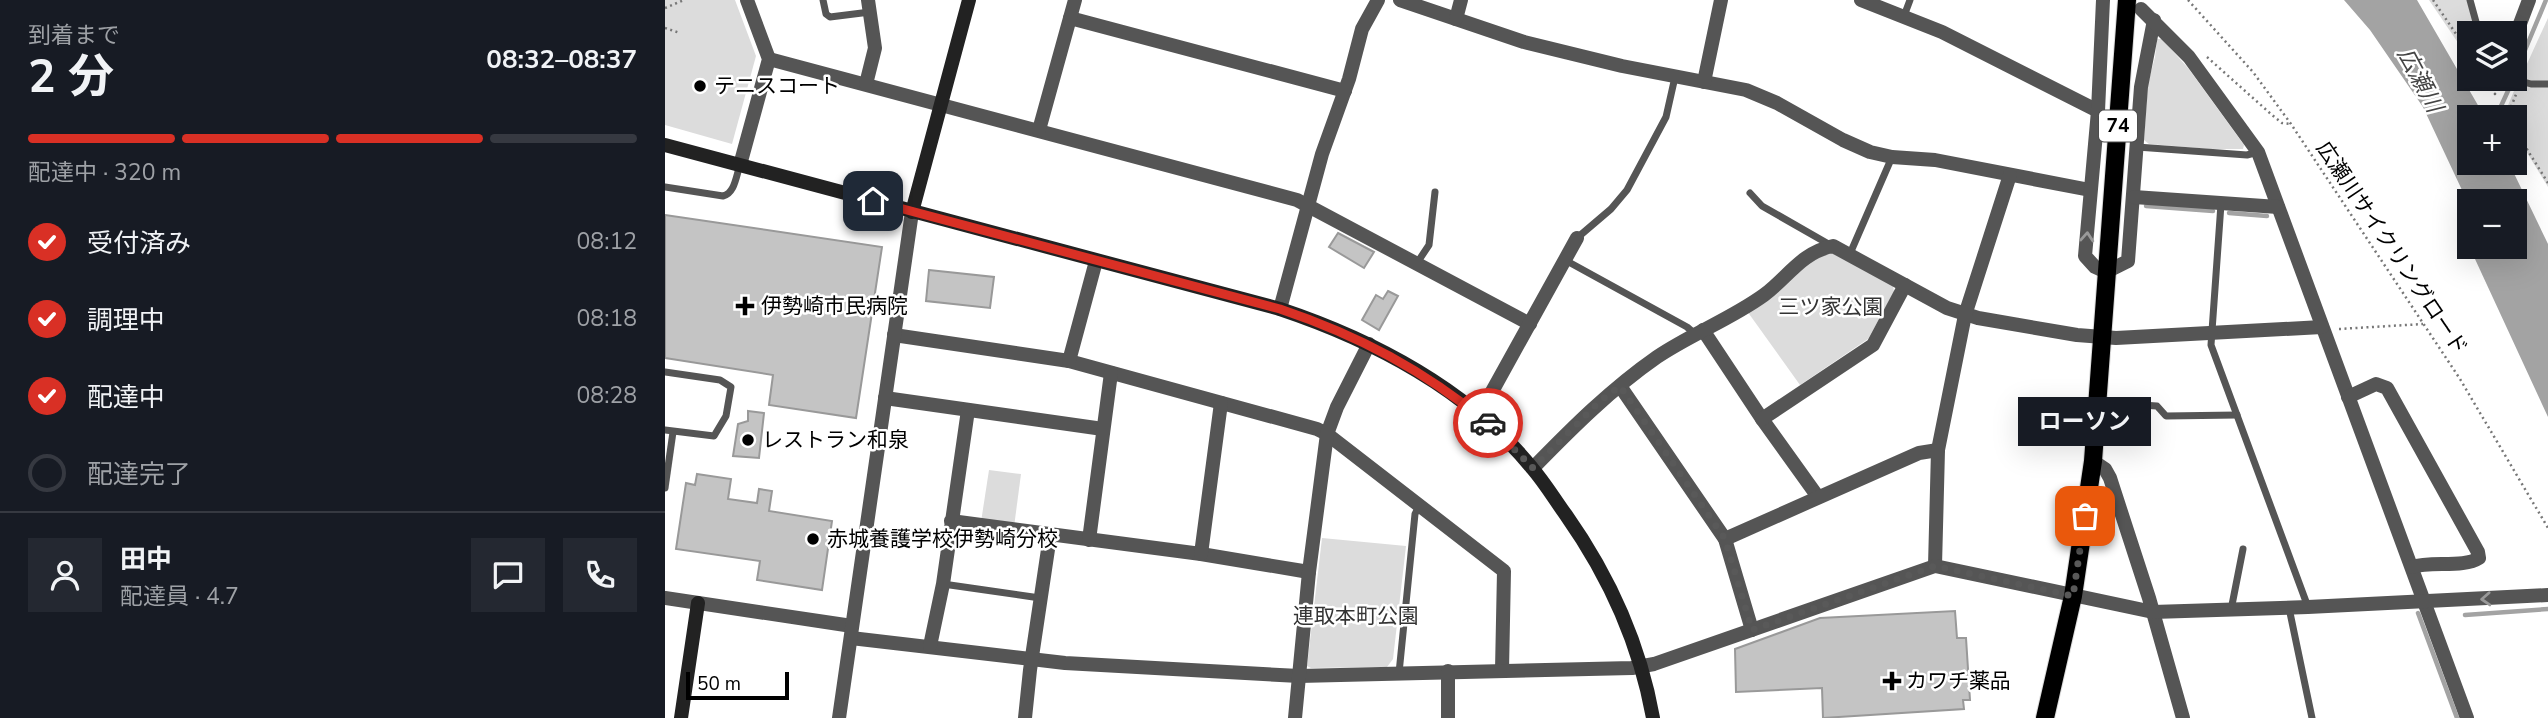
<!DOCTYPE html>
<html lang="ja">
<meta charset="utf-8">
<style>
:root{--surface:#171b24;--page:#242831;--text:#f1f3f6;--muted:#9ea1a6;--line:#363941;--accent:#d93025}
body{margin:0;font-family:"Nunito Sans","Noto Sans JP",sans-serif;background:var(--page);color:var(--text);height:100vh;display:flex;flex-direction:column;font-size:26px;white-space:nowrap}
*{box-sizing:border-box;margin:0}
p{font-size:23px;color:var(--muted)}
.icon{flex:none;width:38px;height:38px;fill:none;stroke:currentColor;stroke-width:2;stroke-linecap:round;stroke-linejoin:round}
.map{position:relative;flex:1;overflow:hidden}
.sheet{display:flex;flex-direction:column;background:var(--surface);width:665px}
.sheet>*{flex:none}
.tools{position:absolute;left:1792px;top:21px;display:grid;gap:14px}
.tools a{display:grid;place-items:center;width:70px;height:70px;border-radius:0px;background:var(--surface);box-shadow:0 7px 28px #0002;font-size:35px}
.scale{position:absolute;left:21px;bottom:18px;width:103px;box-sizing:border-box;padding-left:7px;border:4px solid #000;border-top:0;font-size:19px;line-height:24px;white-space:nowrap;color:#000;-webkit-text-stroke:5px #fff;paint-order:stroke}
.pin{position:absolute;display:grid;place-items:center;width:60px;height:60px;color:#fff;margin:-30px;border-radius:14px;box-shadow:0 4px 10px #0006}
.courier{position:absolute;display:grid;place-items:center;width:70px;height:70px;margin:-35px;border:5px solid #d93025;border-radius:50%;background:#fff;color:#222;box-shadow:0 2px 9px #0007}
.bubble{position:absolute;height:49px;border-radius:0px;background:var(--surface);box-shadow:0 7px 28px #0002;font-size:23px;font-weight:700;line-height:49px;text-align:center}
.summary em{font-style:normal;font-weight:700}
.summary div{display:flex;flex-direction:column-reverse}
.summary{display:flex;align-items:center;justify-content:space-between;height:119px;padding:0 28px}
h1{font-size:46px;font-weight:700;line-height:52px}
.bar{display:grid;grid-template-columns:repeat(4,1fr);gap:10px 7px;align-content:center;height:84px;padding:0 28px}
.bar i{height:9px;border-radius:5px;background:var(--line)}
.bar .on{background:var(--accent)}
.bar p{grid-column:span 4}
.line{display:flex;align-items:center;gap:18px;padding:0 28px;border-top:2px solid var(--line)}
.line div{flex:1}
.round{display:grid;place-items:center;flex:none;width:74px;height:74px;border-radius:0px;background:var(--page)}
ol{padding:0 28px;list-style:none}
li{display:flex;align-items:center;gap:21px;height:77px}
li p{margin-inline-start:auto}
li .icon{padding:7px;border-radius:50%;background:var(--accent);color:#fff;stroke-width:4}
li:last-child{color:var(--muted)}
li i{width:38px;height:38px;border:4px solid var(--line);border-radius:50%}
main{display:flex;flex:1;min-height:0}
.map>svg:first-child{display:block}
.green{fill:#dcdcdc}
.water{fill:#a3a3a3}
.lines{fill:none;stroke-linecap:round;stroke-linejoin:round}
.stream{stroke:#a3a3a3;stroke-width:4.5}
.building{fill:#c4c4c4;stroke:#999;stroke-width:2}
.primary-casing{stroke:#dbdbdb;stroke-width:20}
.path{stroke:#777;stroke-width:2.5;stroke-dasharray:2 3.5;stroke-linecap:butt}
.lane{stroke:#555;stroke-width:7}
.street{stroke:#555;stroke-width:14}
.secondary{stroke:#222;stroke-width:14}
.primary{stroke:#000;stroke-width:18}
.oneway{stroke:#999}
.done{stroke:#595959;stroke-width:7;stroke-dasharray:0 12.6}
.route{stroke:#d93025;stroke-width:9}
.poi-dot{fill:#000;stroke:#fff;stroke-width:2.5}
.labels{text-anchor:middle;dominant-baseline:central;stroke-width:5;stroke-linejoin:round;paint-order:stroke}
.shield{fill:#fff;stroke:#4c4c4c;stroke-width:2}
.shield-label{font-size:19px;font-weight:bold;fill:#000}
.poi-label{font-size:21px;fill:#000;stroke:#fff;text-anchor:start}
.street-label{font-size:21px;fill:#000;stroke:#fff}
.park-label{font-size:21px;fill:#333;stroke:#fff}
.water-label{font-size:23px;font-style:italic;fill:#444;stroke:#fff}
</style>
<main>
<section class="sheet">
<div class="summary"><div><h1>2 分</h1><p>到着まで</p></div><em>08:32–08:37</em></div>
<div class="bar"><i class="on"></i><i class="on"></i><i class="on"></i><i></i><p>配達中 · 320 m</p></div>
<ol>
<li><svg class="icon" aria-label="check" viewBox="0 0 24 24"><path d="M5 12l5 5 9-10"/></svg>受付済み<p>08:12</p></li>
<li><svg class="icon" aria-label="check" viewBox="0 0 24 24"><path d="M5 12l5 5 9-10"/></svg>調理中<p>08:18</p></li>
<li><svg class="icon" aria-label="check" viewBox="0 0 24 24"><path d="M5 12l5 5 9-10"/></svg>配達中<p>08:28</p></li>
<li><i></i>配達完了</li>
</ol>
<div class="line" style="height:126px"><a class="round"><svg class="icon" aria-label="person" viewBox="0 0 24 24"><circle cx="12" cy="8" r="4"/><path d="M4 21q1-7 8-7t8 7"/></svg></a><div><b>田中</b><p>配達員 · 4.7</p></div><a class="round"><svg class="icon" aria-label="chat" viewBox="0 0 24 24"><path d="M4 5h16v11H9l-5 4z"/></svg></a><a class="round"><svg class="icon" aria-label="phone" viewBox="0 0 24 24"><path d="M5 4h4l2 5-3 2q2 4 5 5l2-3 5 2v4C11 20 4 13 5 4z"/></svg></a></div>
</section>
<div class="map">
<svg width="1883" height="718" viewBox="0 0 1883 718">
<rect width="100%" height="100%" fill="#fff"/>
<g class="green">
<path d="M0 0H70L91 56 67 144 0 125Z"/>
<path d="M1764 0H1802L1811 33H1804V59Z"/>
<path d="M1883 18V187L1850 133V117H1840L1839 115 1851 86 1858 88 1856 77Z"/>
<path d="M1492 39H1497L1523 68 1579 145 1578 149H1545L1484 144 1479 140 1483 83 1490 57Z"/>
<path d="M1167 253 1228 285 1229 292 1203 339 1135 385 1082 311 1158 254Z"/>
<path d="M324 470 356 474 349 527 316 522Z"/>
<path d="M657 538 741 546 728 659 722 667 646 668 642 666Z"/>
</g>
<path class="water" d="M1679 0H1752L1814 107 1815 117H1804V163H1844L1883 244V417L1810 259 1809 247H1850V201H1804V205L1758 107 1705 30Z"/>
<g class="lines">
<g class="stream">
<path d="M1850 74 1881 0"/>
<path d="M1831 117 1848 80"/>
<path d="M1481 206 1548 211"/>
<path d="M1564 213 1602 216"/>
<path d="M1753 613 1792 718"/>
<path d="M1800 615 1883 609"/>
</g>
</g>
<g class="building">
<path d="M0 215 217 247 191 418 104 405 108 375 0 358Z"/>
<path d="M673 233 709 252 699 268 664 247Z"/>
<path d="M264 270 329 277 325 308 261 301Z"/>
<path d="M723 291 733 296 714 330 697 320 711 295 718 299Z"/>
<path d="M83 411 99 413 94 458 68 456 73 424 83 421Z"/>
<path d="M32 474 66 479 63 499 92 503 94 489 107 491 104 511 167 521 157 590 92 580 95 561 11 549 21 483 30 485Z"/>
<path d="M1290 611 1292 638H1301L1305 700H1298L1299 709 1158 718 1157 688 1071 692 1070 649 1155 618Z"/>
</g>
<g class="lines">
<g class="primary-casing">
<path id="primary" d="M1380 718 1408 596 1428 461 1462 0"/>
</g>
<g class="path">
<path d="M1523 0 1588 72 1626 124 1795 379 1883 528"/>
<path d="M1768 0 1804 53"/>
<path d="M0 8 19 0"/>
<path d="M0 28 15 33"/>
<path d="M1542 57 1607 115 1617 123 1626 124"/>
<path d="M1821 79 1830 94 1837 79"/>
<path d="M1842 117 1852 92"/>
<path d="M1850 130 1883 183"/>
<path d="M1674 329 1758 324"/>
</g>
<g class="lane">
<path d="M158 0 161 14 165 17 205 12"/>
<path d="M1805 0 1814 33"/>
<path d="M1239 16 1245 0"/>
<path d="M1848 79 1866 84H1883"/>
<path d="M1472 147 1582 155 1593 152"/>
<path d="M0 187 58 196C70 193 71 176 75 165"/>
<path d="M1085 193 1097 206 1167 246"/>
<path d="M1556 204 1546 345 1643 607"/>
<path d="M912 238 946 209 962 190 1001 117 1010 77"/>
<path d="M1184 256 1227 157"/>
<path d="M900 260 1022 327 1030 334"/>
<path d="M752 263 764 245 770 192"/>
<path d="M0 372 55 380 66 387 61 416 49 436 0 430"/>
<path d="M1432 402 1492 406 1501 416 1572 415"/>
<path d="M0 488 8 432"/>
<path d="M278 584 375 598"/>
<path d="M1624 608 1647 718"/>
<path d="M1566 610 1578 549"/>
<path d="M734 673 750 514 754 506"/>
</g>
<g class="street">
<path d="M735 0 859 42 957 66 1081 90 1112 103 1178 140 1205 152 1227 157 1270 160 1425 190"/>
<path d="M1196 0 1277 32 1433 111"/>
<path d="M1438 0 1433 111 1420 256 1430 267 1441 272 1463 261 1476 87 1489 20"/>
<path d="M1476 9 1524 57 1593 152 1802 718"/>
<path d="M405 18 680 91"/>
<path d="M791 19 796 0"/>
<path d="M1850 37 1864 0"/>
<path d="M104 59 632 200 865 324"/>
<path d="M1039 82 1056 0"/>
<path d="M201 84 210 48 203 0"/>
<path d="M374 130 410 0"/>
<path d="M75 165 104 59 82 0"/>
<path d="M1469 197 1613 207"/>
<path d="M615 309 657 154 684 79 697 29 713 0"/>
<path d="M1038 330 1097 419 1153 497"/>
<path d="M229 335 404 361 652 429 662 434 839 571 837 670"/>
<path d="M404 361 431 261"/>
<path d="M955 386 1060 539 1087 630"/>
<path d="M1683 397 1711 384 1722 388 1813 552 1814 558C1799 568 1766 561 1747 567"/>
<path d="M220 398 438 429"/>
<path d="M811 414 824 397 912 238"/>
<path d="M1097 419 1208 345 1240 285"/>
<path d="M1428 461 1440 469 1445 478 1484 598 1518 718"/>
<path d="M868 468C907 428 946 389 992 357 1026 334 1066 319 1099 295 1123 277 1137 252 1168 246L1282 308 1313 318 1412 335 1451 338 1657 327"/>
<path d="M286 521 536 554 644 572"/>
<path d="M1060 539 1254 453 1273 450"/>
<path d="M424 540 446 373"/>
<path d="M536 554 556 403"/>
<path d="M1270 566 1273 450 1300 315 1345 175"/>
<path d="M0 598 187 626"/>
<path d="M186 638 400 663 634 676 967 668 989 664 1270 566 1488 612 1643 607 1883 595"/>
<path d="M265 646 278 584 303 410"/>
<path d="M783 671V718"/>
<path d="M174 718 247 212"/>
<path d="M360 718 365 670 385 536"/>
<path d="M630 718 644 572 662 434 672 407 704 344"/>
</g>
<g class="secondary">
<path d="M0 145 615 309C708 340 804 390 867 468 880 483 890 500 901 515 944 576 975 645 988 718"/>
<path d="M247 212 304 0"/>
<path d="M16 718 33 603"/>
</g>
<use href="#primary" class="primary"/>
</g>
<defs><path id="oneway-chevron" d="M-2-3.5L2.5 0L-2 3.5" fill="none" stroke-width="1.6" stroke-linecap="round" stroke-linejoin="round" transform="scale(1.75)"/></defs>
<g class="oneway">
<use href="#oneway-chevron" transform="translate(1422 237) rotate(-86)"/>
<use href="#oneway-chevron" transform="translate(1821 599) rotate(177)"/>
</g>
<g class="lines">
<path class="done" d="M823 423 868 468 934 402 955 386 1060 539 1087 630 1270 566 1408 596 1420 516"/>
<path class="route" d="M208 201 615 309C695 336 758 370 823 423"/>
</g>
<g class="poi-dot">
<circle cx="35" cy="86" r="7"/>
<path d="M76.5 295.5h7v7h7v7h-7v7h-7v-7h-7v-7h7z"/>
<circle cx="83" cy="440" r="7"/>
<circle cx="148" cy="539" r="7"/>
<path d="M1223.5 670.5h7v7h7v7h-7v7h-7v-7h-7v-7h7z"/>
</g>
<g class="labels">
<rect class="shield" x="1434" y="110.5" width="38" height="31" rx="5"/>
<g class="shield-label">
<text x="1453" y="126">74</text>
</g>
<g class="poi-label">
<text x="49" y="86">テニスコート</text>
<text x="96" y="306">伊勢崎市民病院</text>
<text x="97" y="440">レストラン和泉</text>
<text x="162" y="539">赤城養護学校伊勢崎分校</text>
<text x="1241" y="681">カワチ薬品</text>
</g>
<g class="street-label">
<text transform="translate(1727 248) rotate(56)">広瀬川サイクリングロード</text>
</g>
<g class="park-label">
<text x="1166" y="307">三ツ家公園</text>
<text x="691" y="616">連取本町公園</text>
</g>
<g class="water-label">
<text transform="translate(1755 80) rotate(62)">広瀬川</text>
</g>
</g>
</svg>
<div class="tools">
<a><svg class="icon" aria-label="layers" viewBox="0 0 24 24"><path d="M12 4l9 5-9 5-9-5zM3 14l9 5 9-5"/></svg></a>
<a>+</a>
<a>−</a>
</div>
<div class="scale">50 m</div>
<div class="pin" style="left:1420px;top:516px;background:#ea580c"><svg class="icon" aria-label="bag" viewBox="0 0 24 24"><path d="M5 8h14l-1 12H6zM9 8a3 3 0 0 1 6 0"/></svg></div>
<div class="pin" style="left:208px;top:201px;background:#1f2937"><svg class="icon" aria-label="home" viewBox="0 0 24 24"><path d="M3 11l9-7 9 7M6 9v11h12V9"/></svg></div>
<div class="courier" style="left:823px;top:423px"><svg class="icon" aria-label="car" viewBox="0 0 24 24"><path d="M5 17H2v-5l4-1 3-4h7l3 4 3 1v5h-3M9 17h6M6 11h13"/><circle cx="7" cy="17" r="2"/><circle cx="17" cy="17" r="2"/></svg></div>
<div class="bubble" style="left:1353px;top:397px;width:133px">ローソン</div>
</div>
</main>
